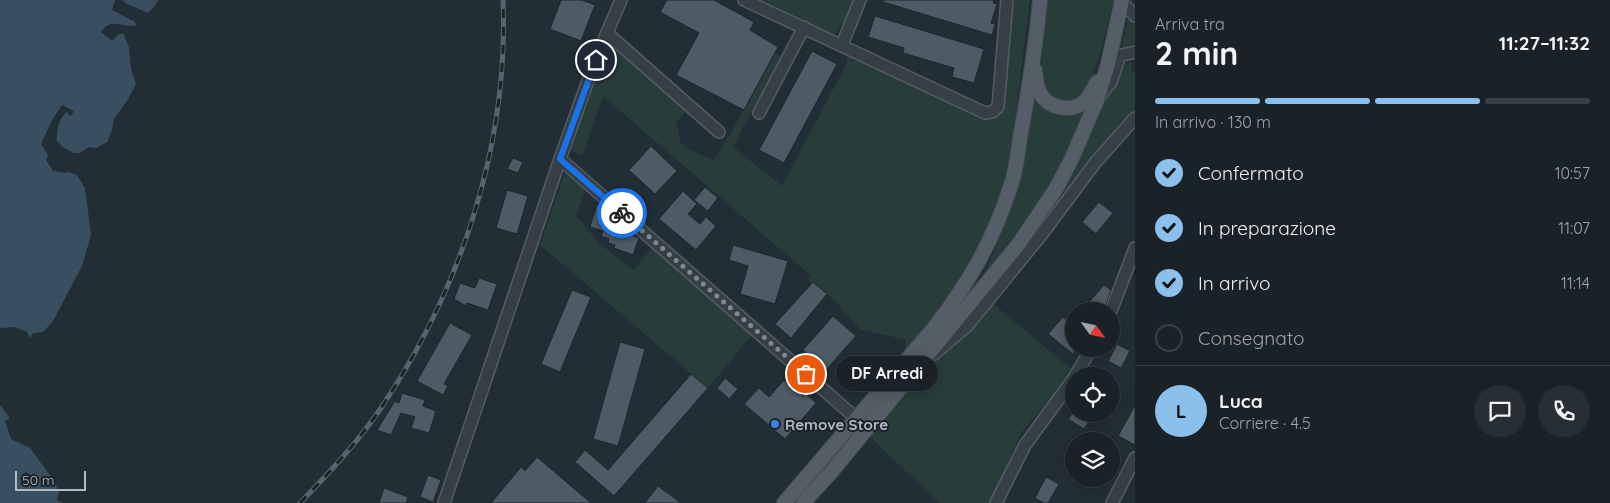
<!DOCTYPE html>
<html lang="it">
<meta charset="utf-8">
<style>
:root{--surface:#1a2228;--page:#272f34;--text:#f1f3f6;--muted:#9fa4a8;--line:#383f45;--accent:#8bc0ed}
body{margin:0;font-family:Quicksand,sans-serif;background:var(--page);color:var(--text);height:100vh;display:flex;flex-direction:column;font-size:19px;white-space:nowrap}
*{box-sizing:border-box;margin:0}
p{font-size:16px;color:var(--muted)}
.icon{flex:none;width:28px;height:28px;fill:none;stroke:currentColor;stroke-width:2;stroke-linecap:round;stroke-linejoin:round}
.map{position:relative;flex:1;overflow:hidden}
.panel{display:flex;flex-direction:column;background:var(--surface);width:475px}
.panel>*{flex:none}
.needle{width:32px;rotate:123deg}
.tools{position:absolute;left:1065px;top:302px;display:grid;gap:10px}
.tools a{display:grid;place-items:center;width:55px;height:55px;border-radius:50%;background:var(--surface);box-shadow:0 2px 12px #0003,0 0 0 1px var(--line);font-size:25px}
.scale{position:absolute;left:15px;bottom:12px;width:71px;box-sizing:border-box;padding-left:5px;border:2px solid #b0bac3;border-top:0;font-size:14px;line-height:18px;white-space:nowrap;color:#b0bac3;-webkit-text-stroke:4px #1b242b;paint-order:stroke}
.pin{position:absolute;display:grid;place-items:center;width:42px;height:42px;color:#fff;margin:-21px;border:2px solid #fff;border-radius:50%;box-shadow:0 1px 5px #0007}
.courier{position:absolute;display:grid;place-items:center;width:50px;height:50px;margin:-25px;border:4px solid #1a73e8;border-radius:50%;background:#fff;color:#222;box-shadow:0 1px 6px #0007}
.bubble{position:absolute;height:35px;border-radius:18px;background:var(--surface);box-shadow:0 2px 12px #0003,0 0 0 1px var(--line);font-size:16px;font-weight:700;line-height:35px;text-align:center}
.head em{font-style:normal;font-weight:700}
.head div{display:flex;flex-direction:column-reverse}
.head{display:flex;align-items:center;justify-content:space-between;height:85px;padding:0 20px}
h1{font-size:32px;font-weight:700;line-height:38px}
.bar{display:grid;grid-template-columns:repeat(4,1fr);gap:8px 5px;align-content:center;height:60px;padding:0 20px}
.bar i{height:6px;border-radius:4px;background:var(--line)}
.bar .current{background:var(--accent)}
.bar p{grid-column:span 4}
.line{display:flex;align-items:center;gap:12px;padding:0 20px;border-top:1px solid var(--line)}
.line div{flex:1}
.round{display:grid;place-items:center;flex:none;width:52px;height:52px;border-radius:26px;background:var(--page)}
ol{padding:0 20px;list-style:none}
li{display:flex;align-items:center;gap:15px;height:55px}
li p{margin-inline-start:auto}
li .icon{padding:5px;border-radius:50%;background:var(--accent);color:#111;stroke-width:4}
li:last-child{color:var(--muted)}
li i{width:28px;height:28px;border:2px solid var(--line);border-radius:50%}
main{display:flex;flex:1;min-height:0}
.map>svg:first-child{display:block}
.green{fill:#283c39}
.water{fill:#394e5e}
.building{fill:#4e5a64;stroke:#1d262d}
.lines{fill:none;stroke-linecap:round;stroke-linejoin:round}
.minor-casing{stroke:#535d64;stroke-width:14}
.major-casing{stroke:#424b53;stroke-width:16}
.minor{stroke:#363f46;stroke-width:11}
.major{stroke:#545e66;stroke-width:14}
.rail-casing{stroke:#58646d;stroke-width:5}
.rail{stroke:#1b242b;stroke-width:3;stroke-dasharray:9;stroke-linecap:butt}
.done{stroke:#7e8992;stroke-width:5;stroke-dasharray:0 9}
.route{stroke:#1a73e8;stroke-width:6}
.shop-dot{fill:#3f7fe0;stroke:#1b242b;stroke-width:2}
.labels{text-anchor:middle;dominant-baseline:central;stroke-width:4;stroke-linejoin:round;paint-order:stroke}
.poi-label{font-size:15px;font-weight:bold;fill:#b0bac3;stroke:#1b242b;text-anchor:start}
</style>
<main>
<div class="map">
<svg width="1135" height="503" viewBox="0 0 1135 503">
<rect width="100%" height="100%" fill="#222e36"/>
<g class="green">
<path d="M756 0H854L846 20 833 36Z"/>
<path d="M1014 0H1030L1010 162 1000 194 991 219 979 243 944 304 905 351 906 340 860 329 834 300 807 279 810 275 603 96 584 151 582 155 572 151 571 147 599 67 609 46H614L687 110 677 122 680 142 692 151 714 160 732 131 775 53 781 57 733 147 782 186 848 61 846 59 848 54 851 55 853 61H863L990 120 999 116 1003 106Z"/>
<path d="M1046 0H1114L1100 53 1088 89 1076 101 1064 104 1047 96 1040 77Z"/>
<path d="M1128 18 1135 24V44L1121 50Z"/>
<path d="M1132 62 1131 70 1135 73V110L1087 167 1042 230 1017 255 1079 160 1104 99 1121 65Z"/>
<path d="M1034 98C1039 101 1041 105 1046 108 1058 118 1070 114 1084 110L1086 114 1061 168 1032 216 987 274 979 282C1011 226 1020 160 1034 98Z"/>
<path d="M566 170 586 188 576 216 599 243 633 270 653 247 753 334 708 388 540 245Z"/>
<path d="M991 302 1074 371 1021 433 991 503H939L868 435 931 361Z"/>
</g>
<g class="water">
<path d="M0 0H115L112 10 135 22 136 26C121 27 110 17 101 32L112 41 118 35 123 33 129 47 131 69 136 84 127 101 114 119 112 130 107 142 96 148 89 147 80 153H74L64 148 57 141C56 130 59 120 66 112L71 116 74 111 62 105 51 122 41 144 48 155 46 160 53 171 65 173 69 172 77 175 85 188 91 235 82 266 53 321 43 332 33 333 30 338 27 332 15 327 0 328Z"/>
<path d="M123 0H158L155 6 148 13 125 3Z"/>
<path d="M0 405 10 418 5 421 11 439 30 448 55 482 59 493 57 500 64 503H0Z"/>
</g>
<g class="building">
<path d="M561 0H582L595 5 581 41 550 29Z"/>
<path d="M667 0H714L754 22 750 30 778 47 744 110 676 75 699 33 660 12Z"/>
<path d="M883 0H994L993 3 997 4 991 23 995 24 992 35 883 2Z"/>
<path d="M875 16 984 49 974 83 952 77 954 68 903 53 904 48 868 37Z"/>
<path d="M812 51 837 64 784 163 759 150Z"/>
<path d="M651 146 677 171 655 194 629 170Z"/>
<path d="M513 158 523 162 518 173 507 169Z"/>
<path d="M705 187 718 198 708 211 694 200Z"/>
<path d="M507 190 528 196 517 234 496 228Z"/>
<path d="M683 191 697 204 688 214 700 224 706 217 716 226 696 250 659 219Z"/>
<path d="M1099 202 1113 213 1096 234 1082 222Z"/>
<path d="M597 204 602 206 609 212 608 217 619 221 624 225 622 231 639 238 633 255 614 248 615 245 608 243 609 239 601 236 603 231 590 227Z"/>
<path d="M733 245 788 261 775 304 740 294 748 266 729 260Z"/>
<path d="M479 278 497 284 488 310 467 303 466 306 454 299 460 283 475 288Z"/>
<path d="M813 282 827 294 791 338 775 324Z"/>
<path d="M1104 285 1111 290 1104 311H1081Z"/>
<path d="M572 290 591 297 560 372 541 364Z"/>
<path d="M833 316 856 336 826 370 803 350Z"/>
<path d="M1063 317 1074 326V355L1048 334Z"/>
<path d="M450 323 472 335 444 384 448 386 443 395 417 381Z"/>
<path d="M620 342 645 349 618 446 593 439Z"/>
<path d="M1117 344 1130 351 1121 368 1108 361Z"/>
<path d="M691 374 708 388 614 496 575 462 585 450 608 470Z"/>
<path d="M725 378 738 389 729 399 717 388Z"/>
<path d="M784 380 803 396 805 393 816 403 785 439 744 404 759 388 769 397Z"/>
<path d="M402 393 425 400 423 406 436 411 429 433 411 428 415 417 401 413 391 435 377 430 395 401 399 403Z"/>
<path d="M1135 405V445L1118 436Z"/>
<path d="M1072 414H1094L1084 429 1068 419Z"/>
<path d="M537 457 591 503H491L521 467 525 471Z"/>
<path d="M1111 458 1120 464 1111 477Z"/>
<path d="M428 475 441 480 433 502 420 497Z"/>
<path d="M1046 477 1059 484 1048 503H1044L1035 498Z"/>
<path d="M658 486 681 503H645Z"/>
<path d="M384 488 408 497 406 503H379Z"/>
</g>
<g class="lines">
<g class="minor-casing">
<g id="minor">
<path d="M744 0 985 113 992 112 998 107 1007 0"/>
<path d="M1122 2 1135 16"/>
<path d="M607 33 719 132"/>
<path d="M842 45 860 0"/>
<path d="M1113 57 1135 52"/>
<path d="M1100 96 1111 82 1120 55"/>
<path d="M759 113 804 27"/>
<path d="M560 159 857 419"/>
<path d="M1111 311 1135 248"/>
<path d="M934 354 967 326 1042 234 1095 163 1135 118"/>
<path d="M1075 376 1091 349"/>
<path d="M444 503 560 159 595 61 621 0"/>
<path d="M996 503 1025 445 1074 378"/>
<path d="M1112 503 1135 458"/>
</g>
</g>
<g class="major-casing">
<g id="major">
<path d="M1035 70C1036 77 1036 86 1040 93 1048 108 1071 113 1084 102 1090 97 1093 89 1097 82"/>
<path d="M784 503 934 328C969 283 994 239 1011 185 1017 168 1018 149 1021 132 1029 88 1036 44 1040 0"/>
<path d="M803 503 833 470 1018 245 1057 187 1072 158 1097 100 1108 64 1122 0"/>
</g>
</g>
<use href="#minor" class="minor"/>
<use href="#major" class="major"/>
<g class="rail-casing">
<path id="rail" d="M300 503C329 473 358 442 381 408 461 289 509 144 503 0"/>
</g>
<use href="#rail" class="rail"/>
</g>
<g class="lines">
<path class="done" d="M622 213 806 374"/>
<path class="route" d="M596 60 560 159 622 213"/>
</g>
<circle class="shop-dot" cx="775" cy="424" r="5"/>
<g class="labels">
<g class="poi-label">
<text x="785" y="424">Remove Store</text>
</g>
</g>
</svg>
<div class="tools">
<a><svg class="needle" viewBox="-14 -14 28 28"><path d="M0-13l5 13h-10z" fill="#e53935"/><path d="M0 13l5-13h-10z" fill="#9fa4a8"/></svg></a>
<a><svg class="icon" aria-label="locate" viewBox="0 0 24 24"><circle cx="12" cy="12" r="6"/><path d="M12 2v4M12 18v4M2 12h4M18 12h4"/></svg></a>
<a><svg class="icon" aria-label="layers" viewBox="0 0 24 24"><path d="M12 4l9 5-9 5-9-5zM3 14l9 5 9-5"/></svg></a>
</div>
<div class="scale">50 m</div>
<div class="pin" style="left:806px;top:374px;background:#ea580c"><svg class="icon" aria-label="bag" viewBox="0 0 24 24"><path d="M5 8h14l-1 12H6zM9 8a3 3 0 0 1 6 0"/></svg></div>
<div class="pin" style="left:596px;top:60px;background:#1f2937"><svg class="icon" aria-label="home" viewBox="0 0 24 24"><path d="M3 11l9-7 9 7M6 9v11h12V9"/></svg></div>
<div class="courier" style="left:622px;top:213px"><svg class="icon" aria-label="bike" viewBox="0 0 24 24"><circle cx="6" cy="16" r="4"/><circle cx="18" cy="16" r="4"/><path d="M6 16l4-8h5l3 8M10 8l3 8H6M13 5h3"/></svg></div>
<div class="bubble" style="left:836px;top:356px;width:102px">DF Arredi</div>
</div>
<section class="panel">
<div class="head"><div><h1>2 min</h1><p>Arriva tra</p></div><em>11:27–11:32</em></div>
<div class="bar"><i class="current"></i><i class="current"></i><i class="current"></i><i></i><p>In arrivo · 130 m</p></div>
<ol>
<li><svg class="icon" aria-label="check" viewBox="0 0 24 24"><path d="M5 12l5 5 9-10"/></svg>Confermato<p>10:57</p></li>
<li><svg class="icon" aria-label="check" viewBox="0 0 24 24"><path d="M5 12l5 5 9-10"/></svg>In preparazione<p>11:07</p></li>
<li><svg class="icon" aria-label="check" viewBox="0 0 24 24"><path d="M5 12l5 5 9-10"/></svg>In arrivo<p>11:14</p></li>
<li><i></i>Consegnato</li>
</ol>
<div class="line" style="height:90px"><b class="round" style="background:var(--accent);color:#111">L</b><div><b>Luca</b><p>Corriere · 4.5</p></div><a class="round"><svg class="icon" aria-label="chat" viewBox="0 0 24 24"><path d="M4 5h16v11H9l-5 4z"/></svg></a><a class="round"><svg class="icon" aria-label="phone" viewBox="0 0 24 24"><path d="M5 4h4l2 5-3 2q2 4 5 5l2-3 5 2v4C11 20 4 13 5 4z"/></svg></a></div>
</section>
</main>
